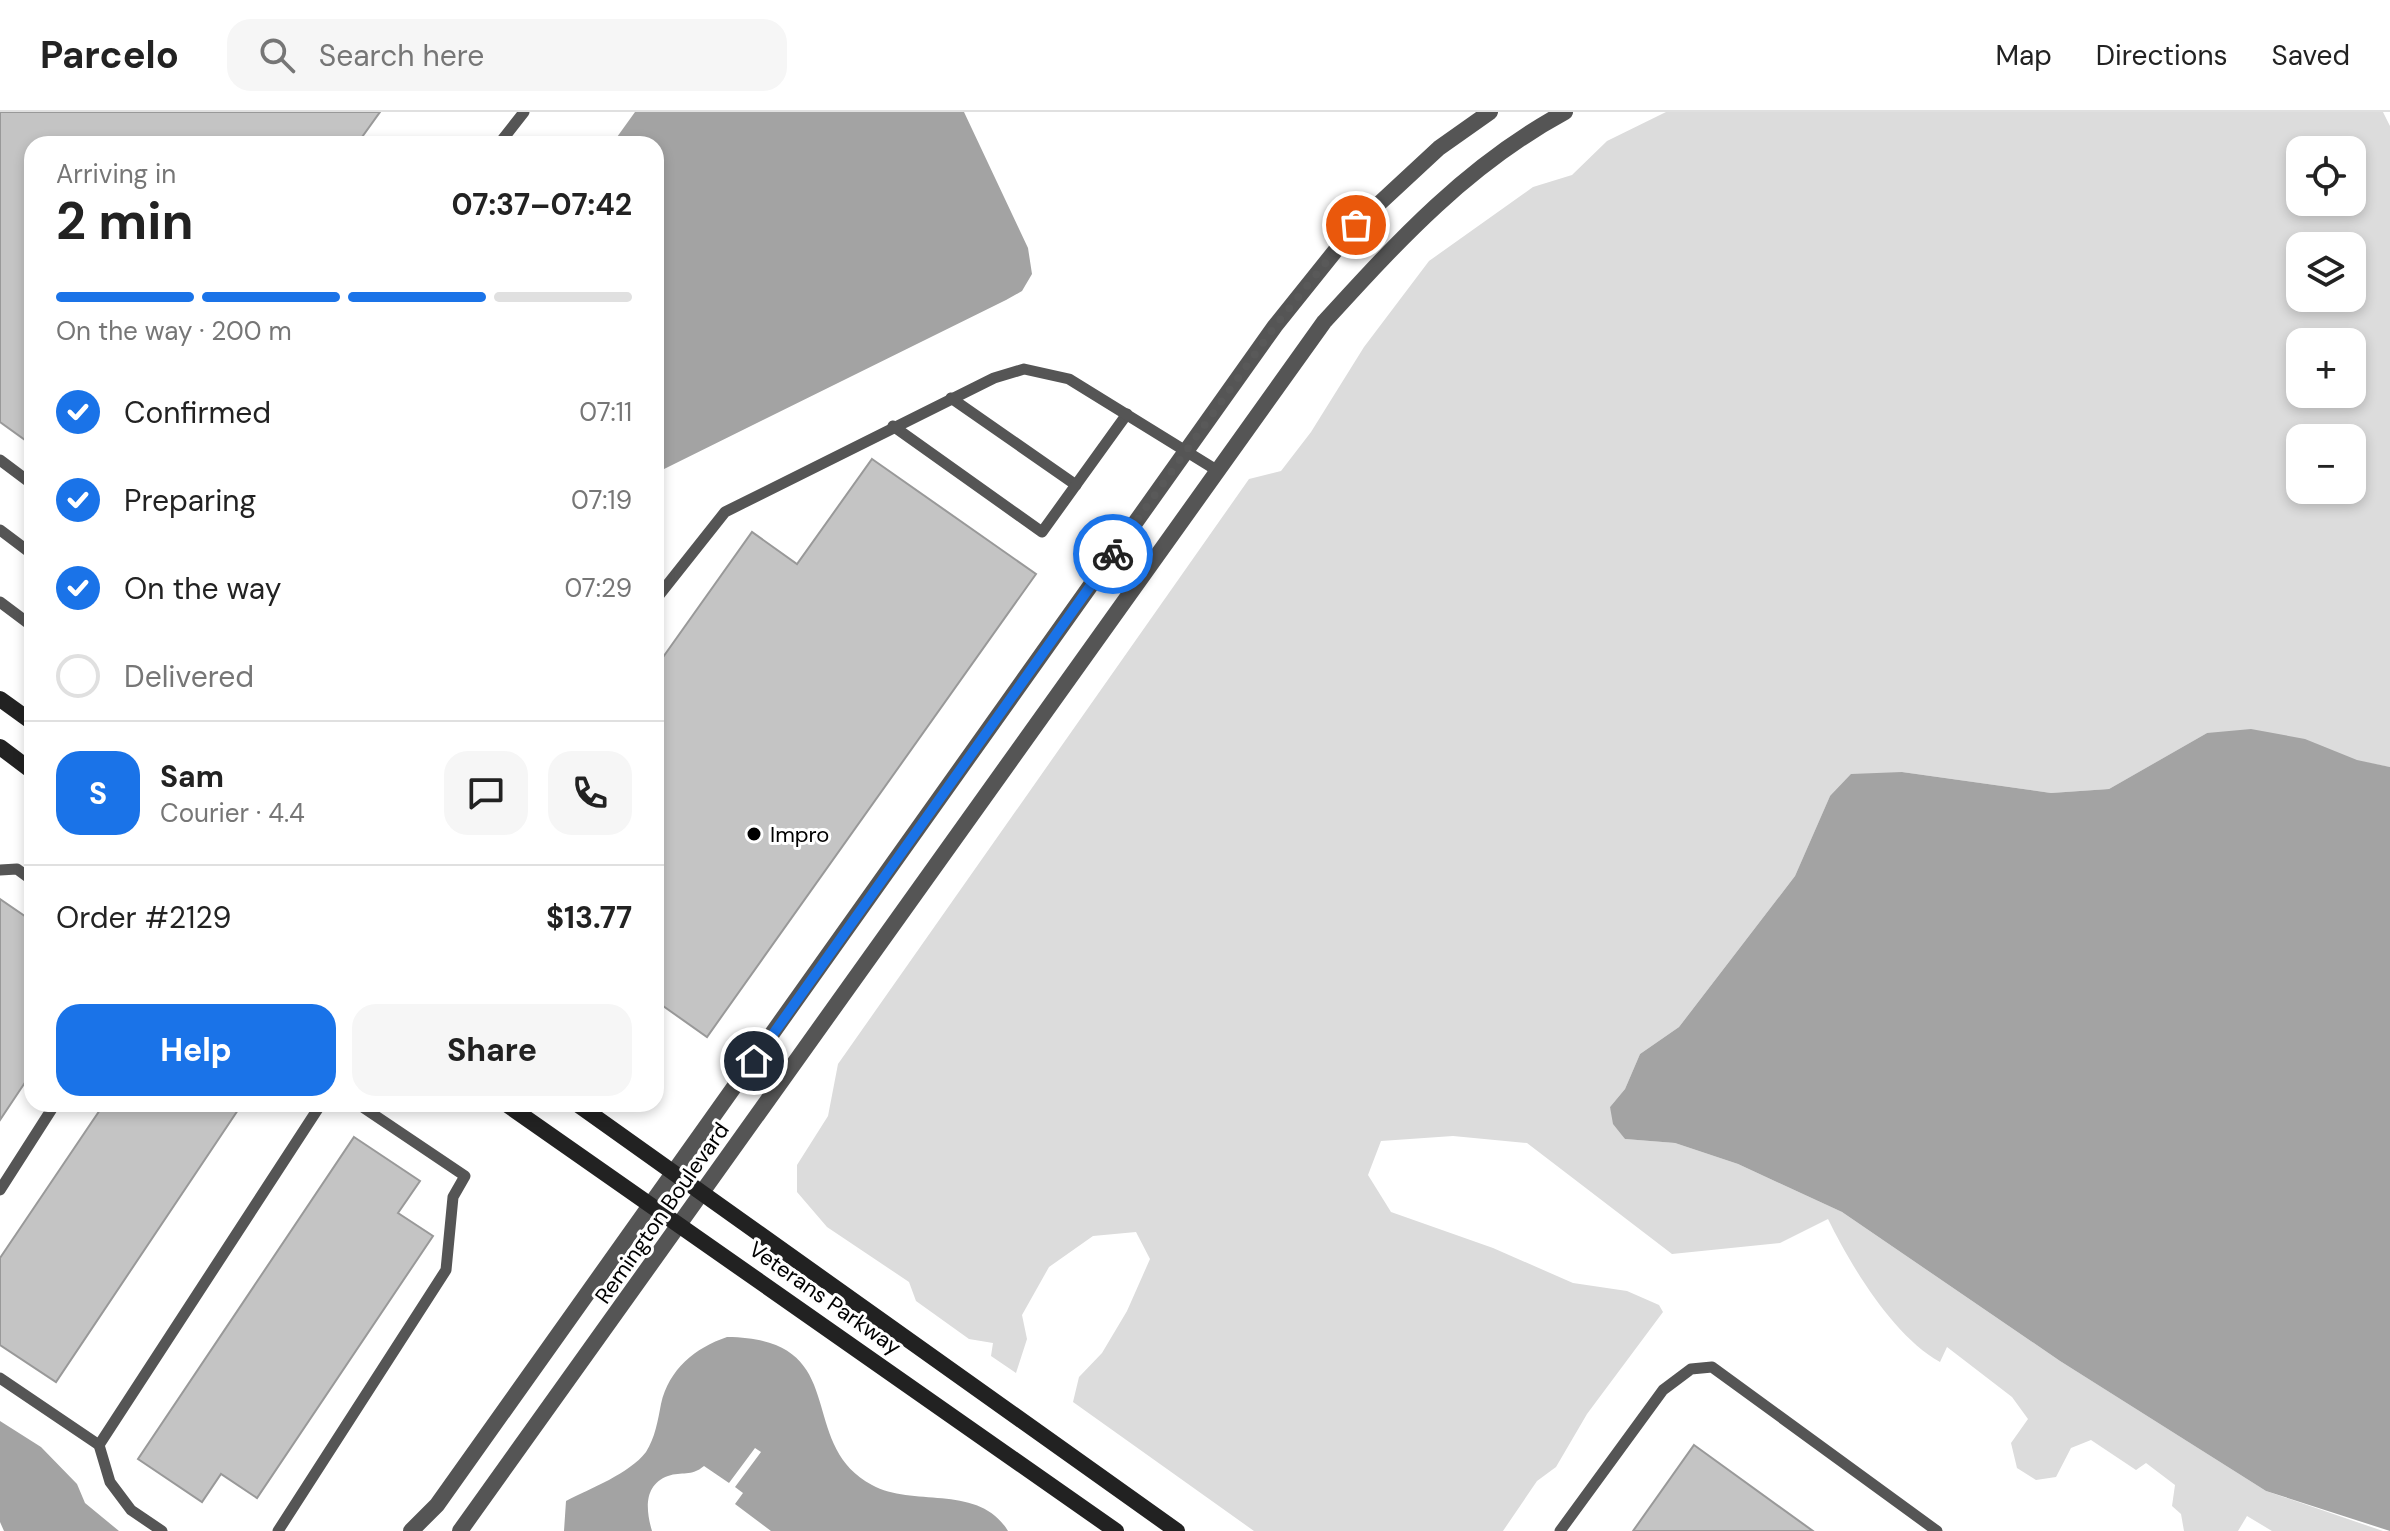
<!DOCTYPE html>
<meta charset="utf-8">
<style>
:root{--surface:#fff;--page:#f6f6f6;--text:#222;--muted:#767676;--line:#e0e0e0;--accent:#1a73e8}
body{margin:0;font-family:"DM Sans",sans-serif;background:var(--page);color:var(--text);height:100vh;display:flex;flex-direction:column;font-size:30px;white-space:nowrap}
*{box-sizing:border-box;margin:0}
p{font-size:26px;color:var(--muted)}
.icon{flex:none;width:44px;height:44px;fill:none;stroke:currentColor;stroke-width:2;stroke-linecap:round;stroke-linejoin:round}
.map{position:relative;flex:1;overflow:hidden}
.side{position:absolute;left:24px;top:24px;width:640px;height:976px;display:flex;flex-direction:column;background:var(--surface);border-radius:24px;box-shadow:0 4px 12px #0003}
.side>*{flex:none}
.tools{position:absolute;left:2286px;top:24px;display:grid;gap:16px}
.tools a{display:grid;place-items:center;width:80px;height:80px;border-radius:16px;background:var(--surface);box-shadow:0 4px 12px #0003;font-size:40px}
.pin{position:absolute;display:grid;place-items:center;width:68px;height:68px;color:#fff;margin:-34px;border:4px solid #fff;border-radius:50%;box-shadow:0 2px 8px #0007}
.courier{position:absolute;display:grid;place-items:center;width:80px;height:80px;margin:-40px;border:6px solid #1a73e8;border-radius:50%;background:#fff;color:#222;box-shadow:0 2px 10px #0007}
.head em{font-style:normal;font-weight:700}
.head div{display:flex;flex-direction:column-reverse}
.head{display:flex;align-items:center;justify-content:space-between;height:136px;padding:0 32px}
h1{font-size:52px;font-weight:700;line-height:60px}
.bar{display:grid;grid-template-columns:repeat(4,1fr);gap:12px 8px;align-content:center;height:96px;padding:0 32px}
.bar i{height:10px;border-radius:6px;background:var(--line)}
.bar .selected{background:var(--accent)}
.bar p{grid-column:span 4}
.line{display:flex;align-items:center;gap:20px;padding:0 32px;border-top:2px solid var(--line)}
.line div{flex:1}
.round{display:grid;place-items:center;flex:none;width:84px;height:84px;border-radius:24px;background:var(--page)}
ol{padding:0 32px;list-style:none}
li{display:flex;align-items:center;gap:24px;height:88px}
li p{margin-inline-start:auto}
li .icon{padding:8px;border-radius:50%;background:var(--accent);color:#fff;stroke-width:4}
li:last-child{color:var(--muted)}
li i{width:44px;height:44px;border:4px solid var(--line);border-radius:50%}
.cta{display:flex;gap:16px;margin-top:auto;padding:16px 32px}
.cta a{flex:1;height:92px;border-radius:24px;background:var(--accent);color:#fff;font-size:32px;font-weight:700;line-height:92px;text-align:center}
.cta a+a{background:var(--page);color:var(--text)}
header{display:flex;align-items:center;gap:48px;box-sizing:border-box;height:112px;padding:0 40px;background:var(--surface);border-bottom:2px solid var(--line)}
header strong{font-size:38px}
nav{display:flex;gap:44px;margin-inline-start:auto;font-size:28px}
.search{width:560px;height:72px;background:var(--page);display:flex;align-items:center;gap:20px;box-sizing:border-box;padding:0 28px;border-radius:24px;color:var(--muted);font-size:30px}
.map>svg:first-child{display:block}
.green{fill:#dcdcdc;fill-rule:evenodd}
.water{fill:#a3a3a3}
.building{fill:#c4c4c4;stroke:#999;stroke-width:2}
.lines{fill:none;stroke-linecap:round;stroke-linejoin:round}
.service{stroke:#555;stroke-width:11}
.tertiary{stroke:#555;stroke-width:16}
.secondary{stroke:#222;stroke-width:16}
.done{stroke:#595959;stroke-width:8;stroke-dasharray:0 14.4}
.route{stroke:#1a73e8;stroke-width:10}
.poi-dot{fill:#000;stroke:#fff;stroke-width:3}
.labels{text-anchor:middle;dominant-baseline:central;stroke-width:6;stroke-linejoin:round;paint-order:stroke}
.poi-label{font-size:22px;fill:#000;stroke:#fff;text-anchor:start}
.street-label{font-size:22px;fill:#000;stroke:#fff}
</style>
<header>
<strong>Parcelo</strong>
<div class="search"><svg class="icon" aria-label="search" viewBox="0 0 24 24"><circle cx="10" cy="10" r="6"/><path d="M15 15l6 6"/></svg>Search here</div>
<nav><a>Map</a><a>Directions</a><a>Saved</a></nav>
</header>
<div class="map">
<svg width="2390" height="1419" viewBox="0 0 2390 1419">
<rect width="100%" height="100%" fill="#fff"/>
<path class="green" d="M1666 0H2383L2390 14V655L2207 621 2109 677 2051 681 1902 660 1830 684 1795 764 1679 915 1640 942 1625 977 1610 995 1625 1027 1675 1031 1738 1052 1842 1100 2060 1249 2266 1379 2383 1419H2272L2247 1404 2238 1419H2184L2181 1402 2172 1394 2175 1373 2146 1351 2136 1358 2091 1328 2071 1336 2056 1365 2036 1368 2017 1356 2011 1331 2028 1307 2012 1285 1947 1235 1940 1250C1893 1224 1851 1154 1828 1107L1780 1131 1672 1142 1527 1031 1453 1024 1381 1029 1368 1063 1391 1100 1493 1136 1573 1171 1627 1179 1659 1193 1663 1200 1587 1302 1556 1355 1537 1369 1503 1419H1254L1073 1290 1079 1265 1102 1241 1127 1199 1150 1147 1136 1120 1093 1124 1049 1155 1022 1203 1027 1227 1016 1261 991 1244 993 1231 969 1227 916 1189 909 1170 827 1115 797 1080V1053L828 1004 838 952 1249 367 1281 359 1311 320 1364 235 1429 149 1533 75 1572 63 1607 29ZM2300 38H2352V90H2300ZM2300 134H2352V186H2300ZM2300 230H2352V282H2300ZM2300 326H2352V378H2300Z"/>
<g class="water">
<path d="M635 0H964L1028 136 1032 162 1022 179 1006 188 656 361V32H612Z"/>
<path d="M2251 617 2305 627 2357 648 2390 655V1419L2266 1379 2060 1249 1842 1100 1738 1052 1675 1031 1625 1027 1613 1012 1610 995 1625 977 1640 942 1679 915 1795 764 1830 684 1851 662 1902 660 2051 681 2109 677 2207 621Z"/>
<path d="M727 1225C855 1226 793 1330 872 1373 914 1396 979 1371 1008 1419H771L735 1392 743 1381 735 1375 761 1340 755 1336 729 1371 704 1354C691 1365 682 1359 668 1364 643 1373 646 1399 652 1419H564L566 1389C591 1376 629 1362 646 1340 655 1326 658 1308 661 1292 669 1257 695 1236 727 1225Z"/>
<path d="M0 1309 41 1335 77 1372 85 1391 119 1419H4L0 1410Z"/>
</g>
<g class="building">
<path d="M0 0H380L357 32H32V333L0 310Z"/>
<path d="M872 347 1036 462 707 925 656 889V555L752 420 797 452Z"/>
<path d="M0 787 32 809V960L0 1008Z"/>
<path d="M104 992H242L56 1270 0 1233V1146Z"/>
<path d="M354 1025 420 1069 398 1101 433 1124 257 1386 221 1362 202 1390 138 1347Z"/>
<path d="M1694 1333 1813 1419H1633Z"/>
</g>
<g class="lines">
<g class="service">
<path d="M499 32 524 0"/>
<path d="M951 286 1076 373"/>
<path d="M893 314 1042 420 1127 302"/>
<path d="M0 348 32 372"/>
<path d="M0 418 32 442"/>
<path d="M656 487 725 400 994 266 1024 257 1069 267 1218 359"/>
<path d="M0 490 32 514"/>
<path d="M0 758 17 757 32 768"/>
<path d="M0 1078 55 992"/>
<path d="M0 1266 99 1333 110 1370 131 1398 162 1419"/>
<path d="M99 1333 321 992"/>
<path d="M278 1419 446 1158 453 1085 465 1064 358 992"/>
<path d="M1560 1419 1663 1278 1691 1257 1712 1255 1937 1419"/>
</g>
<g class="tertiary">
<path d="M411 1419 437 1393 1275 214 1356 113 1439 36 1490 0"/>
<path d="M460 1419 1324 210C1398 129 1467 53 1565 0"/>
</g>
<g class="secondary">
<path d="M0 587 32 610"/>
<path d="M0 635 32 659"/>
<path d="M506 992 1116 1419"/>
<path d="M577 992 1177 1419"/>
</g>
</g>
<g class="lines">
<path class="done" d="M1113 442 1275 214 1356 113"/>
<path class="route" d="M754 949 1113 442"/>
</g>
<circle class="poi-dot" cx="754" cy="722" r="8"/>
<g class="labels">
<g class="poi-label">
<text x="770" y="722">Impro</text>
</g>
<g class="street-label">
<text transform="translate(662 1101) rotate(-55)">Remington Boulevard</text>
<text transform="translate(825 1186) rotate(35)">Veterans Parkway</text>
</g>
</g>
</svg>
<div class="tools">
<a><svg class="icon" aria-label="locate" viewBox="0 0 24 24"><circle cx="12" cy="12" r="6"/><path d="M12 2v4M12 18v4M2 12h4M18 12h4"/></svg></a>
<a><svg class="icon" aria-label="layers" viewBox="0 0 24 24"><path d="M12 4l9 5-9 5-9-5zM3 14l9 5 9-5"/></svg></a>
<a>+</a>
<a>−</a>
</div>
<div class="pin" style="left:1356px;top:113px;background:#ea580c"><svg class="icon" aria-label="bag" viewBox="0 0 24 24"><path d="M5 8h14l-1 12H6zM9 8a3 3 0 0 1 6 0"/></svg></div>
<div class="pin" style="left:754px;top:949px;background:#1f2937"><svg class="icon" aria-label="home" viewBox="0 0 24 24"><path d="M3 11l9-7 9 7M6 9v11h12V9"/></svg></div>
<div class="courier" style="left:1113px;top:442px"><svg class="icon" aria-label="bike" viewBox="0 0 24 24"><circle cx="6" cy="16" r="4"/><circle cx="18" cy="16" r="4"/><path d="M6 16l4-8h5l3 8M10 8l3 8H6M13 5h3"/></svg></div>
<section class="side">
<div class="head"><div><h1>2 min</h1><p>Arriving in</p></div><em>07:37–07:42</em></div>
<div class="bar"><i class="selected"></i><i class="selected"></i><i class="selected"></i><i></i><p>On the way · 200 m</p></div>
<ol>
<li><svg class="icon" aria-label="check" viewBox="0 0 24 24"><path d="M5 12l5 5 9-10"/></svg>Confirmed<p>07:11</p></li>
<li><svg class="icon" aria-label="check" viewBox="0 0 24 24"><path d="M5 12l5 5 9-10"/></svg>Preparing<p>07:19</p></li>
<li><svg class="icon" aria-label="check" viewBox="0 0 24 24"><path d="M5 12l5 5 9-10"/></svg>On the way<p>07:29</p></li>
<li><i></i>Delivered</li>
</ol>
<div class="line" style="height:144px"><b class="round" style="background:var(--accent);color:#fff">S</b><div><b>Sam</b><p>Courier · 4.4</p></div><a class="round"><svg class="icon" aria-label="chat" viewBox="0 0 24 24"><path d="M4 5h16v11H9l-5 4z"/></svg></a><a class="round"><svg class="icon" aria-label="phone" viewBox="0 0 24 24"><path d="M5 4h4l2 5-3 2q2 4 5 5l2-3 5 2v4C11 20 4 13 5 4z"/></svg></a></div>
<div class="line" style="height:104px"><div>Order #2129</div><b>$13.77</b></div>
<div class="cta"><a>Help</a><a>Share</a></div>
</section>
</div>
